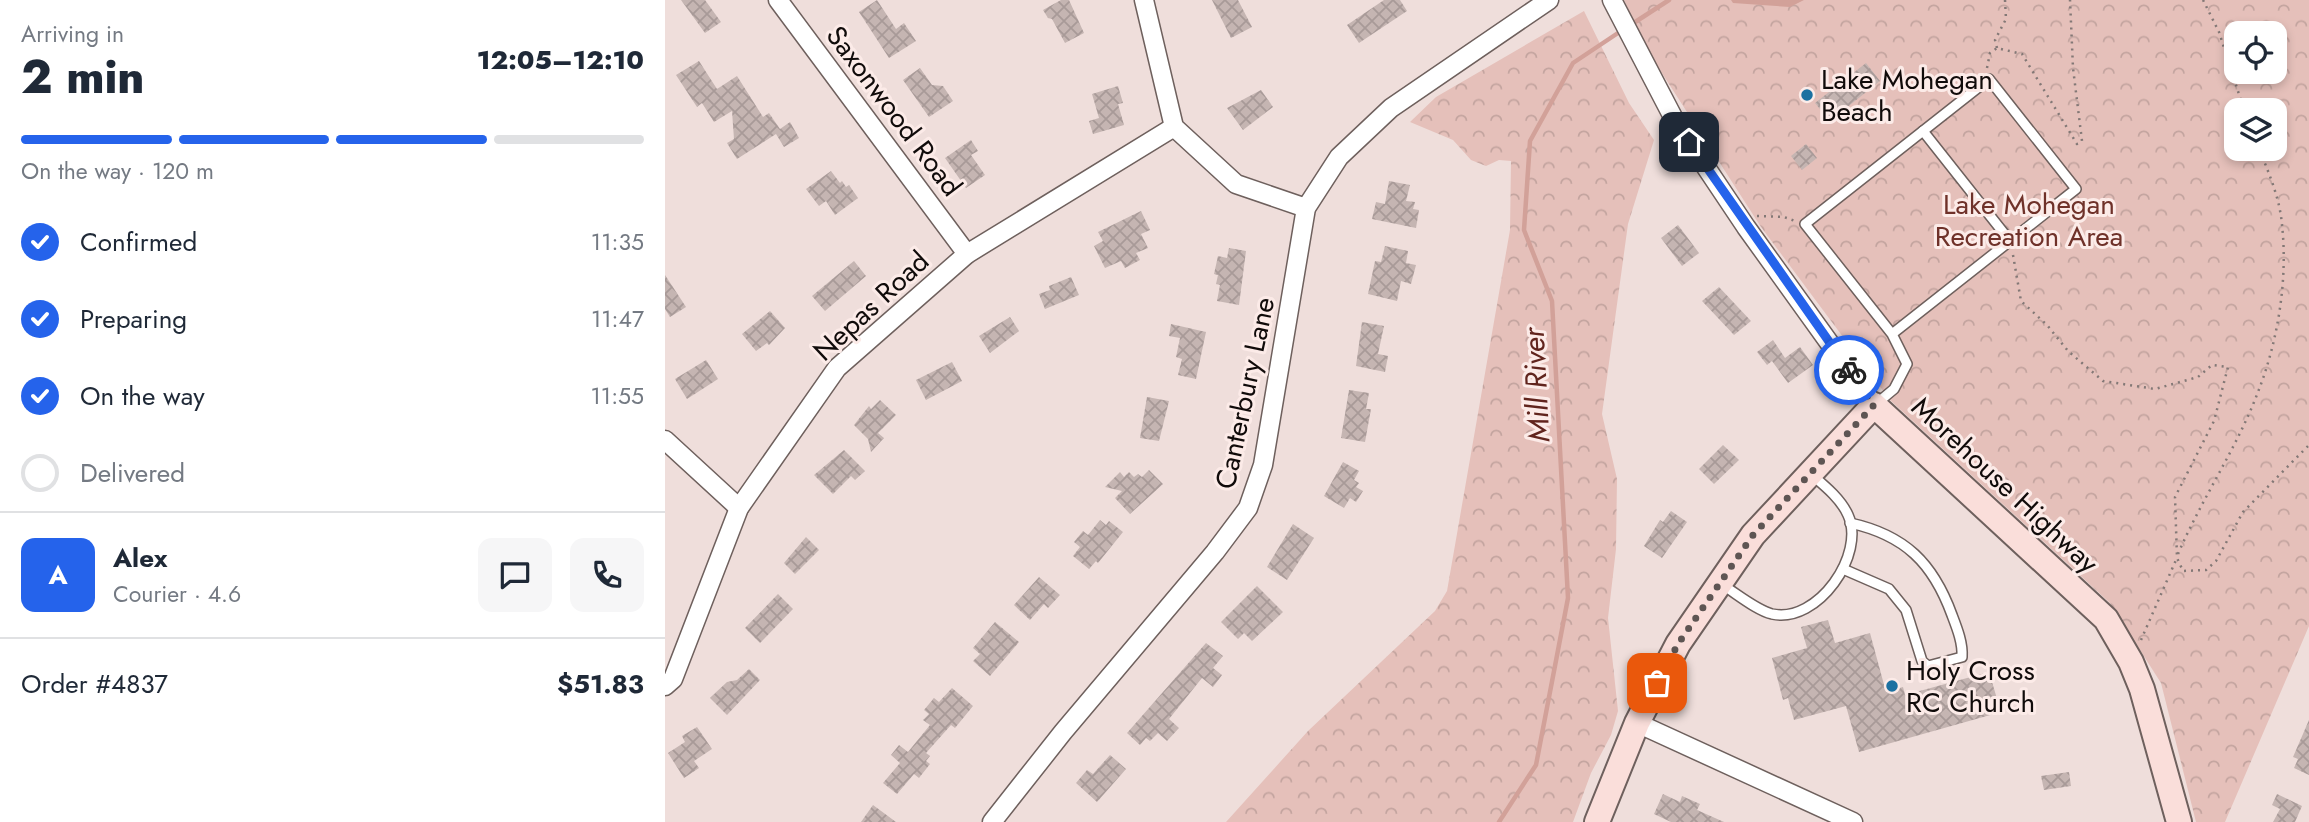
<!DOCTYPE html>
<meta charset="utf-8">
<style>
:root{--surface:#fff;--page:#f6f6f7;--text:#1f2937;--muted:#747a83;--line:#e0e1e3;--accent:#2563eb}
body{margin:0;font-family:Jost,sans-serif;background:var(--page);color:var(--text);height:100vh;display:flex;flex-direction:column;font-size:26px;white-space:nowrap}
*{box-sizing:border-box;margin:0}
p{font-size:23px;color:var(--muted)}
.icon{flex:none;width:38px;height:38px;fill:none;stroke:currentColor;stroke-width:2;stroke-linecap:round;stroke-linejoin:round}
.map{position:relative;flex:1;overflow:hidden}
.drawer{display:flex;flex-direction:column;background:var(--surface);width:665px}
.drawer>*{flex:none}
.buttons{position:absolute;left:1559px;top:21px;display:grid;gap:14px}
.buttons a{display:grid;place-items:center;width:63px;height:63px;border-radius:14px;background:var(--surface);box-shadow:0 4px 10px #0003;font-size:35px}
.pin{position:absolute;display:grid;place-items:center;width:60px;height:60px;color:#fff;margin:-30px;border-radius:14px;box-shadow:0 4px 10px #0006}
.courier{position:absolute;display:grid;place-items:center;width:70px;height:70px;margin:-35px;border:5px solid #2563eb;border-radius:50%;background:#fff;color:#222;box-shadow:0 2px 9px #0007}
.headline em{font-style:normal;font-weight:800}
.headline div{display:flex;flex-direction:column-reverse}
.headline{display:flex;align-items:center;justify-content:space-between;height:119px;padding:0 21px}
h1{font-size:46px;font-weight:800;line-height:52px}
.bar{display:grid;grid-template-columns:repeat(4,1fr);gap:10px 7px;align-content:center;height:84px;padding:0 21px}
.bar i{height:9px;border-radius:5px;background:var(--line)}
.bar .current{background:var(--accent)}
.bar p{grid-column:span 4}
.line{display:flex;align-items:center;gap:18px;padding:0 21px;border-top:2px solid var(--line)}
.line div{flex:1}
.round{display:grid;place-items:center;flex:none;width:74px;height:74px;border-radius:14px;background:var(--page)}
ol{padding:0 21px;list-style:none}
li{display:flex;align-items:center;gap:21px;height:77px}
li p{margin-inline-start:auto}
li .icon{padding:7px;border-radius:50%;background:var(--accent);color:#fff;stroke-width:4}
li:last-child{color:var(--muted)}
li i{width:38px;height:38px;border:4px solid var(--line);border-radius:50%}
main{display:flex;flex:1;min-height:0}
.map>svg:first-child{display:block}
.park{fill:url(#park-crowns);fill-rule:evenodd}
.water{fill:#d2a199}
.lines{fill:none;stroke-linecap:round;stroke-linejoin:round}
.stream{stroke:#d2a199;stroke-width:4.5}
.building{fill:url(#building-cross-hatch)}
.lane-casing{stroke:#6e605d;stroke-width:12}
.street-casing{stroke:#6e605d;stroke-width:21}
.secondary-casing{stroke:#6e605d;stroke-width:28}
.path{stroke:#837876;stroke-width:2.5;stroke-dasharray:2 5;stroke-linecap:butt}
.lane{stroke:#fff;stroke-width:9}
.street{stroke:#fff;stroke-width:18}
.secondary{stroke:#fadeda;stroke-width:24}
.done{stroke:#5e5553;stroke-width:7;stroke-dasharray:0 12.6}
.route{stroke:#2563eb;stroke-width:9}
.poi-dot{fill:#1c71a1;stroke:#fcebe8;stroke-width:2.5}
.labels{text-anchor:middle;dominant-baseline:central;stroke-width:6;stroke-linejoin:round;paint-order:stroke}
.poi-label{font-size:28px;fill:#100b0a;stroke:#fcebe8;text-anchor:start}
.street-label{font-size:28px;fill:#100b0a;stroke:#fcebe8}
.park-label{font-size:28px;fill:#6f3129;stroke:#fcebe8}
.water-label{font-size:30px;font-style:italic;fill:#61241d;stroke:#fcebe8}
</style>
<main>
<section class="drawer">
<div class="headline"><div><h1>2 min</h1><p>Arriving in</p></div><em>12:05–12:10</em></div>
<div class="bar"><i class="current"></i><i class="current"></i><i class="current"></i><i></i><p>On the way · 120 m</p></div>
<ol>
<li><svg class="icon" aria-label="check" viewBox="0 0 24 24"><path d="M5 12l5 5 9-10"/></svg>Confirmed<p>11:35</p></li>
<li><svg class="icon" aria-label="check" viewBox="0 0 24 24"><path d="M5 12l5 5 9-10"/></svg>Preparing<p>11:47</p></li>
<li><svg class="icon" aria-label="check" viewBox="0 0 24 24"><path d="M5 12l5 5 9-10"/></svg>On the way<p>11:55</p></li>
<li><i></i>Delivered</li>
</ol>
<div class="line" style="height:126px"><b class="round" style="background:var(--accent);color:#fff">A</b><div><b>Alex</b><p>Courier · 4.6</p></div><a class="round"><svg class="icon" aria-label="chat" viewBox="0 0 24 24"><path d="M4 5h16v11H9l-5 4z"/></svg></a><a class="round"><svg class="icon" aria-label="phone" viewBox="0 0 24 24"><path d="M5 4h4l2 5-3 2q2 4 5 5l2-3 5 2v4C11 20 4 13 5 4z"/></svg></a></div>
<div class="line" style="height:91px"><div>Order #4837</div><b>$51.83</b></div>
</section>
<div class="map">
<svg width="1644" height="822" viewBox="0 0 1644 822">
<defs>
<pattern id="park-crowns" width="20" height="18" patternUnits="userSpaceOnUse" patternTransform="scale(1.75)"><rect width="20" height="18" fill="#e5c0ba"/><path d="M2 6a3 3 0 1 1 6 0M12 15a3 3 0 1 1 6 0" fill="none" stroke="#c3a49f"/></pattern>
<pattern id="building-cross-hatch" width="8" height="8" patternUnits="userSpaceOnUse" patternTransform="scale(1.75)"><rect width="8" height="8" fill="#c5b5b2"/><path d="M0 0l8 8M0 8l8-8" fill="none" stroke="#a89a98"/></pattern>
</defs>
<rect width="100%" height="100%" fill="#efdedb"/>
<g class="park">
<path d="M959 0H1644V626L1560 822H1531L1496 683 1445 603 1225 400 1096 227 984 53ZM1572 33H1610V72H1572ZM1572 110H1610V149H1572Z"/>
<path d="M919 11 964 103 989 140 963 224 937 414 952 479 951 549 943 618 953 711 946 735 926 773 908 822H561L643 731 770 611 782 591 845 230 846 161 834 160 821 166 806 160 788 140 745 122 771 97Z"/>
</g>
<path class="water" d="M1066 0H1139L1125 7 1068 3Z"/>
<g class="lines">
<g class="stream">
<path d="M964 26 1004 0"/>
<path d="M834 822 871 765 903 598 887 301 859 230 865 141 908 63 956 31"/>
</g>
</g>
<g class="building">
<path d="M16 0H40L56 22 40 33Z"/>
<path d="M212 0 231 29 239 23 251 41 224 58 194 12Z"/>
<path d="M396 0H404L419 33 400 43 387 19 383 18 378 10Z"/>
<path d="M547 0H573L587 27 566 38Z"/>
<path d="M719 0H735L742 11 694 43 682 25Z"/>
<path d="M34 61 52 89 72 76 98 117 104 113 115 129 125 122 134 138 119 147 111 134 72 159 62 143 69 139 67 111 49 122 37 103 32 107 11 75Z"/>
<path d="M1201 63 1215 81 1165 121 1150 103Z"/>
<path d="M255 68 267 85 278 86 288 101 264 117 238 80Z"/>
<path d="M453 86 458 103 453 104 459 125 428 134 424 121 434 118 427 94Z"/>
<path d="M596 90 608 107 578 130 562 108Z"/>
<path d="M306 140 313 151 306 155 320 175 301 188 280 158Z"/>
<path d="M1141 144 1152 158 1137 170 1126 156Z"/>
<path d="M166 171 175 183 177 181 181 187 184 185 193 198 170 215 161 201 154 206 141 189Z"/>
<path d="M724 181 745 185 741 201 750 202 748 209 754 210 751 228 707 219 711 202 720 204Z"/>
<path d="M476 211 485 230 476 234 483 248 471 253 475 260 460 268 456 261 440 268 429 246 438 241 433 232Z"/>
<path d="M1013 225 1034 253 1017 266 996 238Z"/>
<path d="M720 246 743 251 741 263 751 265 746 284 736 281 732 301 703 294 710 261 716 262Z"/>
<path d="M564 248 581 251 574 305 552 301 555 285 551 284 553 275 549 274 553 256 562 258Z"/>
<path d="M189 261 201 276 160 311 147 296Z"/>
<path d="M0 275 21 307 5 317 0 309Z"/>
<path d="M406 277 414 295 380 309 374 294 385 290 384 286Z"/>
<path d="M1054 287 1086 321 1069 335 1037 301Z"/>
<path d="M105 311 120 328 104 345 102 343 91 351 77 334Z"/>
<path d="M345 317 354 331 325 353 314 336Z"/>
<path d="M697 322 719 326 713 354 723 356 720 372 691 366Z"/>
<path d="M506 324 541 332 531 379 513 375 517 359 511 357 515 338 504 336Z"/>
<path d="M1108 340 1120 358 1135 347 1148 365 1123 383 1107 361 1102 365 1092 352Z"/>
<path d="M41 360 53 379 22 399 10 379Z"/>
<path d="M287 362 297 381 261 400 251 380Z"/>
<path d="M684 390 704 393 701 409H706L700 442 676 438Z"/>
<path d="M482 397 504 401 494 441 475 438Z"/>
<path d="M215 400 231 415 213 433 219 438 206 452 203 439 189 425 204 406 206 409Z"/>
<path d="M1058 445 1074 460 1049 484 1034 469Z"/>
<path d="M179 450 200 471 190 480 186 476 168 494 149 475Z"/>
<path d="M678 462 694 471 689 480 694 483 691 487 698 491 691 502 685 498 679 508 659 496Z"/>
<path d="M484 470 498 484 465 514 450 498 457 491 440 487 455 472 459 477 464 472 469 477 473 474 477 477Z"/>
<path d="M1006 511 1022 522 997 558 979 546 995 520 998 522Z"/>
<path d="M435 520 441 525 444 521 458 532 433 563 431 561 424 569 408 556 415 547 409 542 418 531 423 535Z"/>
<path d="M628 524 649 538 622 580 602 567Z"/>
<path d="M141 537 154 550 130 574 119 563Z"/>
<path d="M374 577 395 595 383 608 379 604 365 620 349 605Z"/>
<path d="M592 586 618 612 587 641 579 633 573 639 556 622Z"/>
<path d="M113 594 128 609 95 643 80 628Z"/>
<path d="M1163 620 1170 643 1205 633 1221 692 1238 687 1240 695 1324 672 1336 712 1194 752 1181 706 1129 720 1123 698 1118 700 1107 658 1142 648 1136 627Z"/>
<path d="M330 622 354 642 325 676 308 661 315 654 308 648Z"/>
<path d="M541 643 558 656 548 668 557 675 548 687 537 678 504 719 514 728 502 741 493 733 485 741 481 738 475 745 462 733Z"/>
<path d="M84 669 95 680 62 715 45 698 62 682 72 680Z"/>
<path d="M287 688 308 706 290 728 286 725 261 753 265 756 261 761 265 764 254 778 249 774 232 794 218 783 235 763 226 755 234 745 243 752 265 725 258 720 264 714 259 710 269 698 274 702Z"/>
<path d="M1644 720V775L1629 768 1633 759 1628 757Z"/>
<path d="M32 727 47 749 29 761 34 768 19 778 3 753 20 742 17 736Z"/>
<path d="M445 755 461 769 432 802 411 783 422 770 428 774Z"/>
<path d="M1404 772 1406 786 1379 790 1376 776Z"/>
<path d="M998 794 1015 802 1017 796 1035 804 1032 810 1059 822H1006L989 814Z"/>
<path d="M1612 794 1637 806 1630 822H1608L1615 809 1607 805Z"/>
<path d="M208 805 231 822H196Z"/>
</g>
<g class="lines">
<g class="lane-casing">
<g id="lane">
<path d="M1258 131 1345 241"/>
<path d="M1211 404 1229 389 1242 364 1227 334 1140 224 1324 79 1411 189 1227 334"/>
<path d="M1178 569 1224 589 1241 610 1257 661 1263 666 1297 657C1298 643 1292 628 1287 615 1268 563 1240 535 1185 523"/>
<path d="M1056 584C1071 593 1091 610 1107 614 1153 624 1201 554 1183 515 1176 499 1160 486 1147 475"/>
</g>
</g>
<g class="street-casing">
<g id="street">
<path d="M113 0 302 254"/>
<path d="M479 0 509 127 571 184 641 208"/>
<path d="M947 0 1010 121 1081 227 1209 405"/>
<path d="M0 440 74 508"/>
<path d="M0 686 8 679 74 508 172 368 302 254 509 127"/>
<path d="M972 723 1188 822"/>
<path d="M327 822 398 732 550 552 583 508 598 465 641 208 674 157 726 108 884 0"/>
</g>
</g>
<g class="secondary-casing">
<path id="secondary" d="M932 822 972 723 1013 644 1088 535 1209 405 1441 619 1466 662 1477 689 1514 822"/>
</g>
<g class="path">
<path d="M1538 0 1554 32 1579 110"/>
<path d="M1332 48 1330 40 1341 19 1340 0"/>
<path d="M1322 68 1325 53 1332 48 1357 54 1412 144 1417 141 1408 68 1405 0"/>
<path d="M1092 216 1119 217 1130 221"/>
<path d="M1348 255 1356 301 1382 325 1403 351 1438 381 1490 389 1533 377 1547 365 1563 367 1549 421 1510 497 1512 558 1518 571 1541 570 1551 561 1578 512 1644 445"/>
<path d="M1513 554C1537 498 1572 448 1593 392 1613 341 1623 279 1617 225 1615 199 1604 173 1594 149"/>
<path d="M1476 640 1511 560"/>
</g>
<use href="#lane" class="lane"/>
<use href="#street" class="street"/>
<use href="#secondary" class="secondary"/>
</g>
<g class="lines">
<path class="done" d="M992 683 1013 644 1088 535 1209 405 1184 370"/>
<path class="route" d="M1024 142 1184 370"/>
</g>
<g class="poi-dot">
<circle cx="1142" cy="95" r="7"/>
<circle cx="1227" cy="686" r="7"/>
</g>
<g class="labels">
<g class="poi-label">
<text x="1156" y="79">Lake Mohegan<tspan x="1156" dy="32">Beach</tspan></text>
<text x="1241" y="670">Holy Cross<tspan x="1241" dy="32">RC Church</tspan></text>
</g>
<g class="street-label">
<text transform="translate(229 111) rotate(53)">Saxonwood Road</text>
<text transform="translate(206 306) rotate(-43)">Nepas Road</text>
<text transform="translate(580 393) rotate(-78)">Canterbury Lane</text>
<text transform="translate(1340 485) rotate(43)">Morehouse Highway</text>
</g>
<g class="park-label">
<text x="1364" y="204">Lake Mohegan<tspan x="1364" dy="32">Recreation Area</tspan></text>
</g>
<g class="water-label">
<text transform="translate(871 385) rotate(-93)">Mill River</text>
</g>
</g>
</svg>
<div class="buttons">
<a><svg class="icon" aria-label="locate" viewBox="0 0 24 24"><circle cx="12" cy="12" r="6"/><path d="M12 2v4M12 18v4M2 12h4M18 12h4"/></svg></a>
<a><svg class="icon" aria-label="layers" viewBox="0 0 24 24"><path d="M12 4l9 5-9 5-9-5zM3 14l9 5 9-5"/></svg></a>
</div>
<div class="pin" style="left:992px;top:683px;background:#ea580c"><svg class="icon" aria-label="bag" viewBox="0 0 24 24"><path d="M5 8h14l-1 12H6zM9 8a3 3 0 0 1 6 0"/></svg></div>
<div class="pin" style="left:1024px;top:142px;background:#1f2937"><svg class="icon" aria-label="home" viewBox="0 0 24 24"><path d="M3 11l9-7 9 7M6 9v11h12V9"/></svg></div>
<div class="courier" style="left:1184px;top:370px"><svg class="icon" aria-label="bike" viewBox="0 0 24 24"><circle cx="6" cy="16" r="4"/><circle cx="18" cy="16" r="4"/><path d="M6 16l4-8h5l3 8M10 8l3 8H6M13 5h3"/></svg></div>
</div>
</main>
